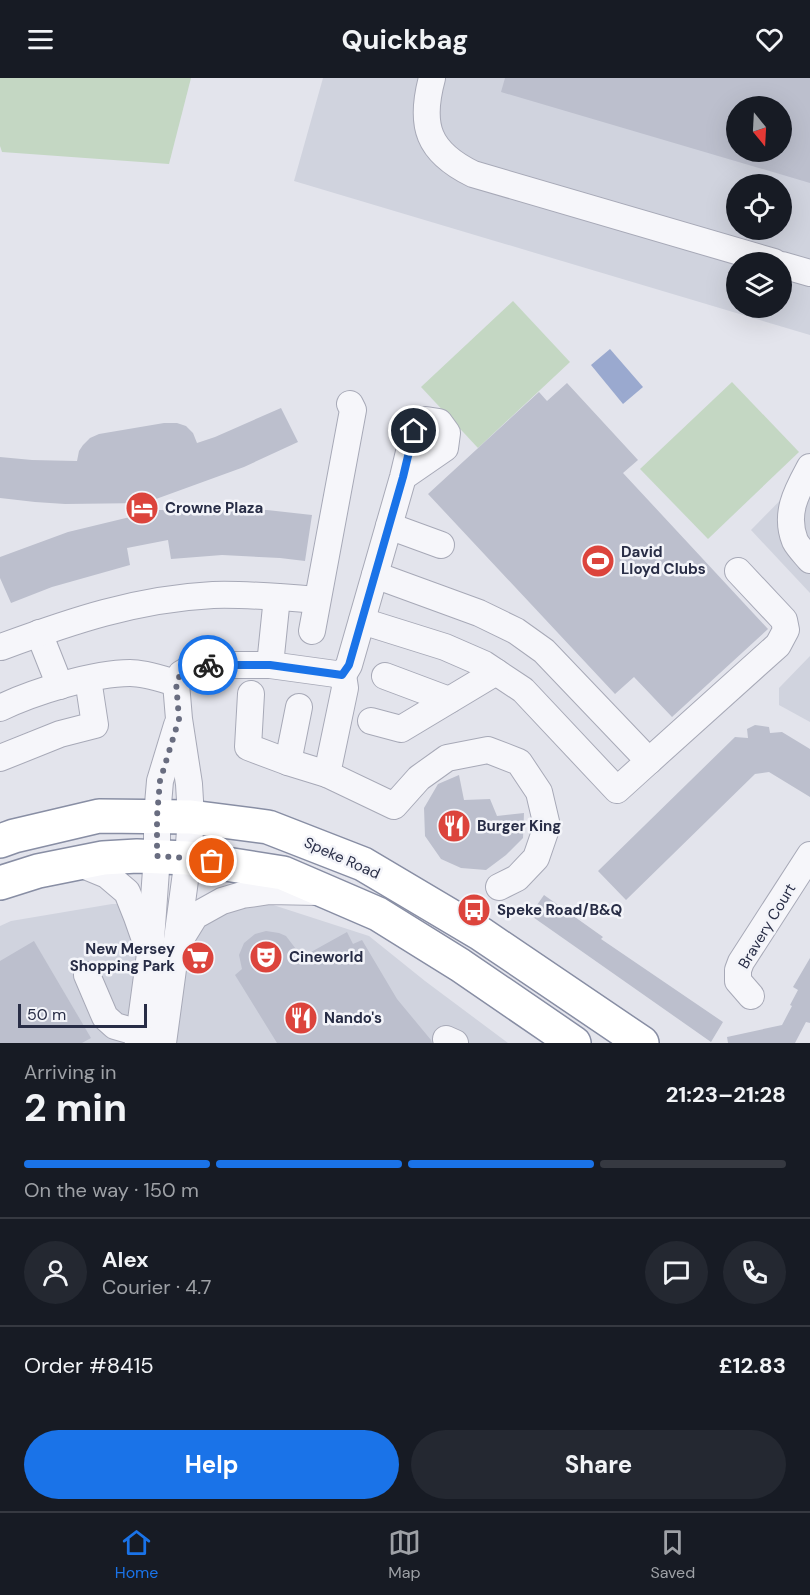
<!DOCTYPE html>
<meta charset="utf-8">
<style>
:root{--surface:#171b24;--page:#242831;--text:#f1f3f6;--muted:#9ea1a6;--line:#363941;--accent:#1a73e8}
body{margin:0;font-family:"DM Sans",sans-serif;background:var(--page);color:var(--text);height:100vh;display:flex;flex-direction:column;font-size:22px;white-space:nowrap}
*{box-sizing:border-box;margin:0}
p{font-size:20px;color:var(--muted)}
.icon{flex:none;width:33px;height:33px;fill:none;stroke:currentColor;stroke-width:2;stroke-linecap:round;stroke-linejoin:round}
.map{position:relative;height:965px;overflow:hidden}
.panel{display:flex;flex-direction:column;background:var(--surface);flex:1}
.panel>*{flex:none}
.needle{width:39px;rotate:162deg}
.tools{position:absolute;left:726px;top:18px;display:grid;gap:12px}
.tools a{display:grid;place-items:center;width:66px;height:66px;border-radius:50%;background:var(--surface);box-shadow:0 6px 24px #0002;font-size:30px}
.scale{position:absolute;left:18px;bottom:15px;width:129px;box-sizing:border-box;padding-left:6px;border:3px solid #282d46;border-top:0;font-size:16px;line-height:21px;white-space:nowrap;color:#282d46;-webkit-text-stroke:4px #f3f4f9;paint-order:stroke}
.pin{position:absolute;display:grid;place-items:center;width:51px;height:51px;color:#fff;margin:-26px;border:3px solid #fff;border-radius:50%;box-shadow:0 2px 6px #0007}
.courier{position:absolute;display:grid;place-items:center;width:60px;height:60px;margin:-30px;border:4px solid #1a73e8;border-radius:50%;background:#fff;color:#222;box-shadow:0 2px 8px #0007}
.overview em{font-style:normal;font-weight:700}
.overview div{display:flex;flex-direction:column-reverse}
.overview{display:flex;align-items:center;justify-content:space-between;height:102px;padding:0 24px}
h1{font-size:39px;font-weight:700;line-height:45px}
.bar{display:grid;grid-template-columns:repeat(4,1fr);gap:9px 6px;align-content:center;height:72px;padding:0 24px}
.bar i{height:8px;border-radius:4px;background:var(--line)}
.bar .selected{background:var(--accent)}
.bar p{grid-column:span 4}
.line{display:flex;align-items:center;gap:15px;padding:0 24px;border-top:2px solid var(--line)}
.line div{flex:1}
.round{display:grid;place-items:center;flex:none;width:63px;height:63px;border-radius:32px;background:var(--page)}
.cta{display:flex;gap:12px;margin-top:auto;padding:12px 24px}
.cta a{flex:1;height:69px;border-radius:36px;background:var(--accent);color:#fff;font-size:24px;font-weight:700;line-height:69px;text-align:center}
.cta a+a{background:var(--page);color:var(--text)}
header{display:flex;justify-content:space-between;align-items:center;height:78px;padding:0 24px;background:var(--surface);font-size:27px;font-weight:700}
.menu{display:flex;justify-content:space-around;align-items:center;height:84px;border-top:2px solid var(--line);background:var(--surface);font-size:16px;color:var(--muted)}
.menu a{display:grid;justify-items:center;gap:3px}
.menu .selected{color:var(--accent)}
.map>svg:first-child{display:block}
.built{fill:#d0d3de;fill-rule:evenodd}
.green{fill:#c4d7c3}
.water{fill:#9aa9cf}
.building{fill:#bcbfcd;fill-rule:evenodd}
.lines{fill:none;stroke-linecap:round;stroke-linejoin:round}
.minor-casing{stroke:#a7a9b7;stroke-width:28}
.highway-casing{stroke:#888ea4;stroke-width:36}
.minor{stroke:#f6f6fa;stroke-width:26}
.highway{stroke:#fff;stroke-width:33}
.done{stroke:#696d80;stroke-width:6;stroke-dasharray:0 10.8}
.route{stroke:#1a73e8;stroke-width:8}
.labels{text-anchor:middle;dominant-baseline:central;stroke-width:5;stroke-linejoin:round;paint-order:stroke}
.poi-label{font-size:15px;font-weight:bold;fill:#282d46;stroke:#f3f4f9;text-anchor:start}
.street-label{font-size:15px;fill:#282d46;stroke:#f3f4f9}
</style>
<header><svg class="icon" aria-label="menu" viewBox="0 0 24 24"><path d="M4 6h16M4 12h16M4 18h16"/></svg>Quickbag<svg class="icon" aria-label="heart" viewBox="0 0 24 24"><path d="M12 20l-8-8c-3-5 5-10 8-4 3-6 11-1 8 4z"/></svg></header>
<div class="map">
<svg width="810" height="965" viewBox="0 0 810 965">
<rect width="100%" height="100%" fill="#e3e4ec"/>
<g class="built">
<path d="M323 0H810V257L294 103ZM736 28H782V74H736ZM736 106H782V152H736ZM736 184H782V230H736Z"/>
<path d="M810 392V515L751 452Z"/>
<path d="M810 578V644L779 627V610Z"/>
<path d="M267 825 369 858 425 903 508 965H0V848L11 843 112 826Z"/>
</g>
<g class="green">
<path d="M0 0H191L169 86 2 74 0 68Z"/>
<path d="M513 223 570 284 478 370 421 309Z"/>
<path d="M732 304 799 374 708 461 640 391Z"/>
</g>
<path class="water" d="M610 271 643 309 623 326 591 287Z"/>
<g class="building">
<path d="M505 0H810V105L501 14ZM736 28H782V74H736Z"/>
<path d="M567 305 638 382 623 395 768 551 672 639 634 599 615 616 428 416 539 314 547 323Z"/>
<path d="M281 330 298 364 244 389 145 425 65 426 35 424 0 420V379L32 382 77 383 79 373 83 367 90 360 99 356 164 345H177L186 348 193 355 197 365 215 359Z"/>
<path d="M159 432H267L312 437 305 483 280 480 222 477 171 481 168 462 127 470 130 487 52 509 11 525 0 500V479L68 454Z"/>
<path d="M755 647 769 649 770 655 782 654 810 671V719L769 694 755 696 626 822 598 793 735 659 748 660 747 651Z"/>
<path d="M459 697 464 722 490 721 497 738 524 735 523 760 506 777 486 792 461 790 441 781 425 758 424 730 438 706Z"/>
<path d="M544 817 603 859 601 861 723 944 711 964 530 837Z"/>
<path d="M266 853 279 855 286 858 302 879 347 854 353 866 362 862 397 921 431 962 432 965H277L235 897 242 891 239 877 244 865 255 856Z"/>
<path d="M34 863 91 960 82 965H0V883Z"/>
<path d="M810 880V945L806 944 795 965H728L727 959 782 947 792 928 790 927 798 912 793 909Z"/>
</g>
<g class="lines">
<g class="minor-casing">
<g id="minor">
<path d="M432 0C419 48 428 74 473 96L774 184"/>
<path d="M782 187 810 195"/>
<path d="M810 389C797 413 784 435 795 463 798 469 805 476 810 482"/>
<path d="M389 448 441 467"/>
<path d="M362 543 445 569 484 586 523 612 617 712 649 683 544 573 516 553 479 535 375 497"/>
<path d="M312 553 353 332 350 326"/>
<path d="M39 555 60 608"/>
<path d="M1 569C72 543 136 521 213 517 247 516 283 519 317 522"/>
<path d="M270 587 277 519"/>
<path d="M343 597 345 610 327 696 394 728 419 700 447 680 488 672 519 684 539 714 547 748 536 780 517 800 499 809"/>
<path d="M385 598 449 622"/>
<path d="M251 616 248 669 288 684 327 696"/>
<path d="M0 630C33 614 94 595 130 595 145 595 162 601 176 605"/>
<path d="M371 643 401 651 496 594"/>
<path d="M0 680 60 656 95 647 88 601"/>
<path d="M649 683 778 567 786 552 784 542 738 493"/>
<path d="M288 684 299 629"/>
<path d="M78 785 107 797 127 814 137 839 150 876 138 965"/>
<path d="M179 864 195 838 222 823 242 817 270 813 317 814"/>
<path d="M150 876 157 778V738L160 703 177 647"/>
<path d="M87 897 105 939 115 948 139 955"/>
<path d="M751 918 738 903V892L741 884 810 777"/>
<path d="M446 961 455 965"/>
<path d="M163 965 188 780 191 739 189 706 179 641 176 605 181 596 191 590 205 587H270L343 597 349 587 403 399 414 353 426 342 439 344 447 355 445 370 403 399"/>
</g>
</g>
<g class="highway-casing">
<g id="highway">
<path d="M0 763 14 758 99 738 191 739 268 749 363 786 481 856 642 965"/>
<path d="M0 805 38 793 103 780 137 778 188 780 283 795 378 836 460 887 574 965"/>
</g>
</g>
<use href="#minor" class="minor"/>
<use href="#highway" class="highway"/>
</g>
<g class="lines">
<path class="done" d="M208 587 191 590 181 596 176 604 179 641 160 703 157 738V778L188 780 212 783"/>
<path class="route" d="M208 587H270L342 597 349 587 403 399 414 353"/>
</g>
<defs>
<g id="hotel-disc" transform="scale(1.725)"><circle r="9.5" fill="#dc443c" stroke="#f3f4f9"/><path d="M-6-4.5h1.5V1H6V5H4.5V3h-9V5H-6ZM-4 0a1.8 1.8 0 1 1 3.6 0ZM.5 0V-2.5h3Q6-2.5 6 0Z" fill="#fff"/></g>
<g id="stadium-disc" transform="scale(1.725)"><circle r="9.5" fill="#dc443c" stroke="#f3f4f9"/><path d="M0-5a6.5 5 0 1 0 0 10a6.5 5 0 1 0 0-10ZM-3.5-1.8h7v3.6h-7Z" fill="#fff"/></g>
<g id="restaurant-disc" transform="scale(1.725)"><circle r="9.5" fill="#dc443c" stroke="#f3f4f9"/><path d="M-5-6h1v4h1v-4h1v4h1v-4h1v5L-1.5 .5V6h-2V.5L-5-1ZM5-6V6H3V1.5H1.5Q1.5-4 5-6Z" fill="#fff"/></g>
<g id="bus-disc" transform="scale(1.725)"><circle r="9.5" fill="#dc443c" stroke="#f3f4f9"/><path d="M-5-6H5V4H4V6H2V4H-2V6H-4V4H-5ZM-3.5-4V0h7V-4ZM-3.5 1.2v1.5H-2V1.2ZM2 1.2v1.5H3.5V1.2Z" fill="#fff"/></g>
<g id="theatre-disc" transform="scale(1.725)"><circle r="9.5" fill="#dc443c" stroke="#f3f4f9"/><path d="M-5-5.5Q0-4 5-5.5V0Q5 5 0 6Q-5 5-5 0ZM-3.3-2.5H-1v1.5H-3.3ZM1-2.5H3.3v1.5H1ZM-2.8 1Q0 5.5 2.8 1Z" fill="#fff"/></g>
<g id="supermarket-disc" transform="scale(1.725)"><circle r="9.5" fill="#dc443c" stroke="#f3f4f9"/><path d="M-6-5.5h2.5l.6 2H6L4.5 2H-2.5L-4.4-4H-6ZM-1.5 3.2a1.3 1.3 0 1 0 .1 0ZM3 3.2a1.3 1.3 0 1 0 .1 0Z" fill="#fff"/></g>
</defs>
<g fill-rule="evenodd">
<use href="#hotel-disc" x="142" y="430"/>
<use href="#stadium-disc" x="598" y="483"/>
<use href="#restaurant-disc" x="454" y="748"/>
<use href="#bus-disc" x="474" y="832"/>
<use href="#theatre-disc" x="266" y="879"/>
<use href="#supermarket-disc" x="198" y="880"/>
<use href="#restaurant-disc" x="301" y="940"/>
</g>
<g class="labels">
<g class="poi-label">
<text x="165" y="430">Crowne Plaza</text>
<text x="621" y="474">David<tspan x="621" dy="17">Lloyd Clubs</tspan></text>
<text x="477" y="748">Burger King</text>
<text x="497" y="832">Speke Road/B&amp;Q</text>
<text x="175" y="871" text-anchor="end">New Mersey<tspan x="175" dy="17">Shopping Park</tspan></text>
<text x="289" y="879">Cineworld</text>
<text x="324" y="940">Nando's</text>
</g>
<g class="street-label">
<text transform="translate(342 780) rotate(24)">Speke Road</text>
<text transform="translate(767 848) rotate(-59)">Bravery Court</text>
</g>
</g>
</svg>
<div class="tools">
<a><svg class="needle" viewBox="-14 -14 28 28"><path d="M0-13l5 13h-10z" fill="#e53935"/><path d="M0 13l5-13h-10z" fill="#9ea1a6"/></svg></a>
<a><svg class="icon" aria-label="locate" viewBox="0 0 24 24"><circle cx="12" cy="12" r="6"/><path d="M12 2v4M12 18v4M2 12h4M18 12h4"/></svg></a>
<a><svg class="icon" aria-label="layers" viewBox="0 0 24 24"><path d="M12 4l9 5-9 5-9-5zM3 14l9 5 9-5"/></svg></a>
</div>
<div class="scale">50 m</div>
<div class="pin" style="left:212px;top:783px;background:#ea580c"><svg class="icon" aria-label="bag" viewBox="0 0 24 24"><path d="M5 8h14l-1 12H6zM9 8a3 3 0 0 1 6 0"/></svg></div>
<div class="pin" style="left:414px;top:353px;background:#1f2937"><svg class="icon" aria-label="home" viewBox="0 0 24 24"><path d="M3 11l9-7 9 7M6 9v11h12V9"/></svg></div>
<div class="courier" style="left:208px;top:587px"><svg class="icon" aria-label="bike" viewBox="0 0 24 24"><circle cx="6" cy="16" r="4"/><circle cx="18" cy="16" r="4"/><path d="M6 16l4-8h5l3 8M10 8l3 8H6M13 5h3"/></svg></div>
</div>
<section class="panel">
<div class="overview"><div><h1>2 min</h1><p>Arriving in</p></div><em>21:23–21:28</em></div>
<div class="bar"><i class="selected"></i><i class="selected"></i><i class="selected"></i><i></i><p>On the way · 150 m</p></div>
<div class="line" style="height:108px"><a class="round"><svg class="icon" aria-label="person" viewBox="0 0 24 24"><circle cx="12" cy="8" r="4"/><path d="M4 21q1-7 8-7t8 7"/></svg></a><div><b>Alex</b><p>Courier · 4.7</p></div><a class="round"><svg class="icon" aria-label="chat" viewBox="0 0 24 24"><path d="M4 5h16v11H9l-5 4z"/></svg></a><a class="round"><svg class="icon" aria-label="phone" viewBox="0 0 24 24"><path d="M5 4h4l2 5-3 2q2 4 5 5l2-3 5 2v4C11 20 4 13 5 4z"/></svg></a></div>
<div class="line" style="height:78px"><div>Order #8415</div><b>£12.83</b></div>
<div class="cta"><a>Help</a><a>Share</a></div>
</section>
<nav class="menu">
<a class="selected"><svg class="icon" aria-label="home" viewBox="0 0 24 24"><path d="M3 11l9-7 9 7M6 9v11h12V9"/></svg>Home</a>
<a><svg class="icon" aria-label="map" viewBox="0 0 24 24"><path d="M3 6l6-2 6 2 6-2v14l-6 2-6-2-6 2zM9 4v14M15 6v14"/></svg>Map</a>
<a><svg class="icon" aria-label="saved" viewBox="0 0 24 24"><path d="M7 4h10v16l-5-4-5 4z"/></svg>Saved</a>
</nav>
